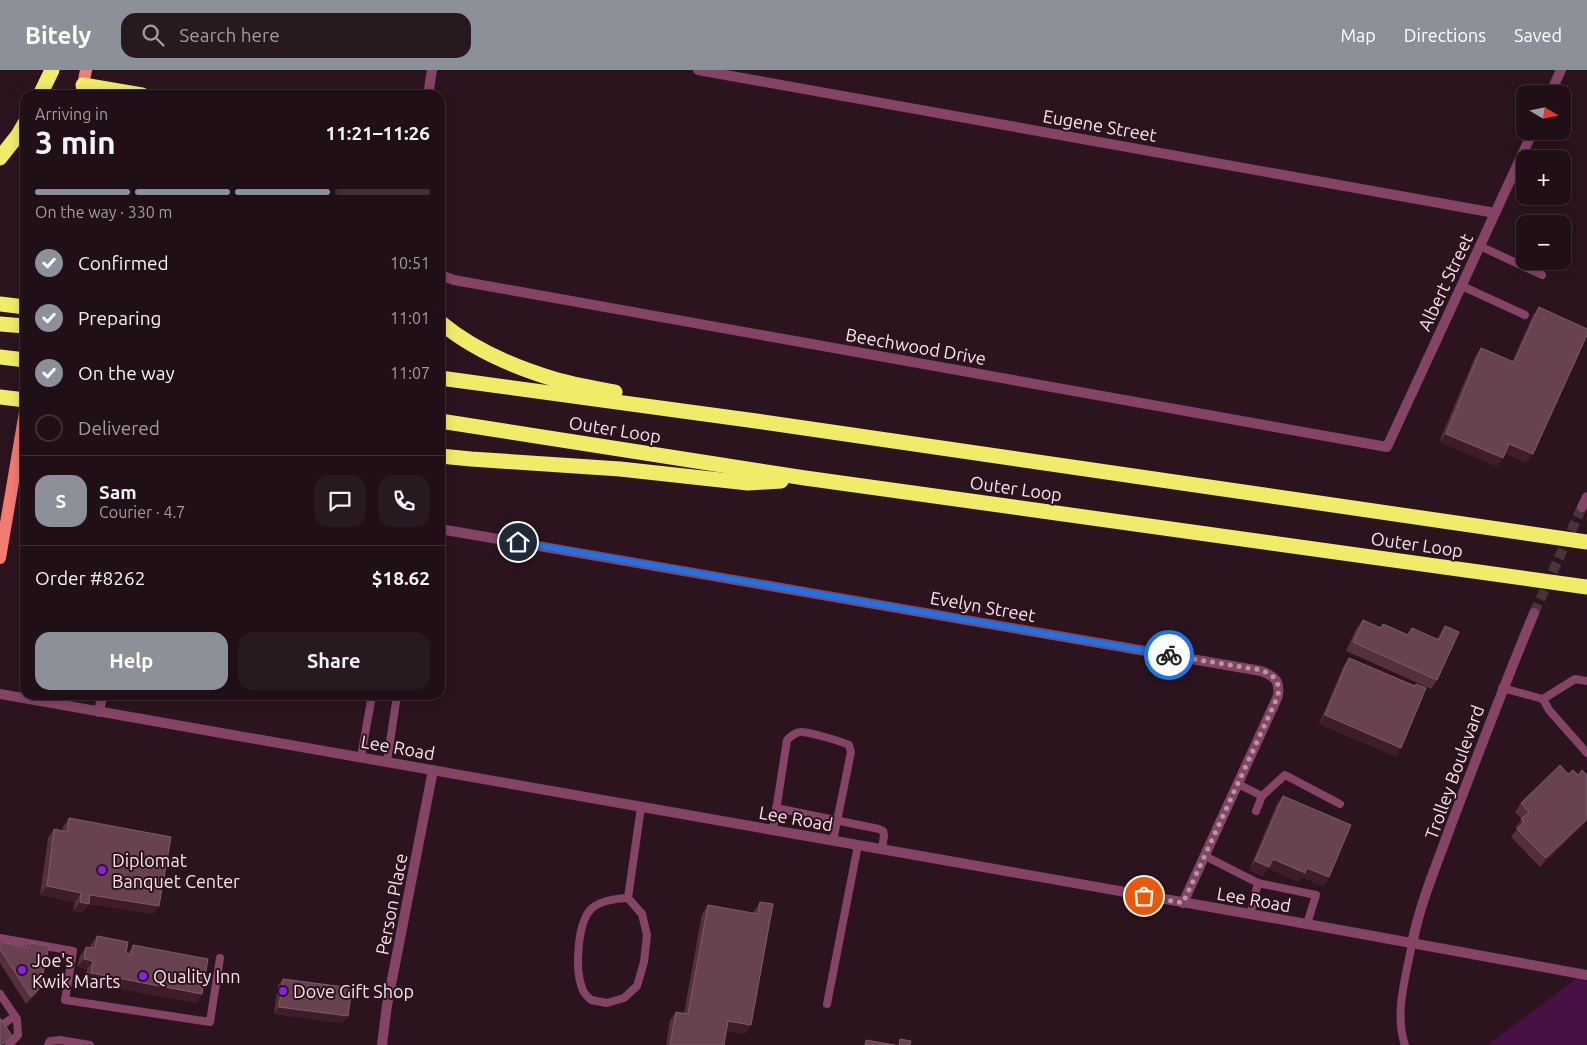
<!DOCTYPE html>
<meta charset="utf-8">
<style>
:root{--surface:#200f16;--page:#28181f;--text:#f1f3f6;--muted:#a29ca1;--line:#3d2f35;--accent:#8c9099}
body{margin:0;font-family:Ubuntu,sans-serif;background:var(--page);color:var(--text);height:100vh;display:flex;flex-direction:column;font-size:19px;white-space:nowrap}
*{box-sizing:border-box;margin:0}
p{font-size:16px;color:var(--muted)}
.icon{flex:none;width:28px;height:28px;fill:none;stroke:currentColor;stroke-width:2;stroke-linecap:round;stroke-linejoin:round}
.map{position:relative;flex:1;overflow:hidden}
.details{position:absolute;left:20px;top:20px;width:425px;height:610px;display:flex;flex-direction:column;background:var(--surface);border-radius:15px;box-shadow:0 2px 12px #0003,0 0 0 1px var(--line)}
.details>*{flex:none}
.needle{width:32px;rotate:100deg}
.fabs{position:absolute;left:1516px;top:15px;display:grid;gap:10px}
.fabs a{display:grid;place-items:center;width:55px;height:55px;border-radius:10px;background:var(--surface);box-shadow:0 2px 12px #0003,0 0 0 1px var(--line);font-size:25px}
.pin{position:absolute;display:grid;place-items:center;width:42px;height:42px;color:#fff;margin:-21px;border:2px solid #fff;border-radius:50%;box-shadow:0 1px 5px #0007}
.courier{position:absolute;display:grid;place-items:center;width:50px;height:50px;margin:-25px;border:4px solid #1a73e8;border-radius:50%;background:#fff;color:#222;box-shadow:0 1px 6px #0007}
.head em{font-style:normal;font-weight:700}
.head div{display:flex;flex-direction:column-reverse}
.head{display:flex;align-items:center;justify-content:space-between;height:85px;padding:0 15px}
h1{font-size:32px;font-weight:700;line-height:38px}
.bar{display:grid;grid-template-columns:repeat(4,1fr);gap:8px 5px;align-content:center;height:60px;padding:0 15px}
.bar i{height:6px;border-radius:4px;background:var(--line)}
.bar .current{background:var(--accent)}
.bar p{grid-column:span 4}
.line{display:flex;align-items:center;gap:12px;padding:0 15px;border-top:1px solid var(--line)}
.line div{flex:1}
.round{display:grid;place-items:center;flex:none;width:52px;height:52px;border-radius:15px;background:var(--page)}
ol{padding:0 15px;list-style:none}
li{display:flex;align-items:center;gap:15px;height:55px}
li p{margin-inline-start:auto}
li .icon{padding:5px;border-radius:50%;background:var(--accent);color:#fff;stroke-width:4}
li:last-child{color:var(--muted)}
li i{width:28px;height:28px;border:2px solid var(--line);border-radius:50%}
.cta{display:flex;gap:10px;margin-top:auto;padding:10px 15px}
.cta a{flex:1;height:58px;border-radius:15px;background:var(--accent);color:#fff;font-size:20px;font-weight:700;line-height:58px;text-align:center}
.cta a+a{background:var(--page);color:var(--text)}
header{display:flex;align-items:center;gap:30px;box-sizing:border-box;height:70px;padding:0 25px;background:var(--accent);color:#fff}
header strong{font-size:24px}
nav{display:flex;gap:28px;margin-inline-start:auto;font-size:18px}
.search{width:350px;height:45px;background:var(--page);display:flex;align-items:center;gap:12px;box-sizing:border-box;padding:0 18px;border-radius:15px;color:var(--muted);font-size:19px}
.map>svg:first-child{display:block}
.water{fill:#471143}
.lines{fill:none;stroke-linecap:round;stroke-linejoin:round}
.tertiary-tunnel{stroke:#4a333c;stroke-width:10;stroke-dasharray:10 5;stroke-linecap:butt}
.service{stroke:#854466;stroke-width:8}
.minor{stroke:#854466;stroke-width:10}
.tertiary{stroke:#854466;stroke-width:10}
.primary{stroke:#f27b72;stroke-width:12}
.motorway{stroke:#f1ec67;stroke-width:15}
.wall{fill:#562f3d}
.shaded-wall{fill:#3e1c28}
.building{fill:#684250;stroke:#7f5b69}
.done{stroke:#b399a4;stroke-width:5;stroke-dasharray:0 9}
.route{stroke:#1a73e8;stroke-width:6}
.poi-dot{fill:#8d1fea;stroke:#2b141d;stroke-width:2}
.labels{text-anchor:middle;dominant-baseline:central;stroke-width:4;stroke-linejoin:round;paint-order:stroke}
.street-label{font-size:18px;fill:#fce1ed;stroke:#2b141d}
.poi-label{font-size:18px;fill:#fce1ed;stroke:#2b141d;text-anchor:start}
</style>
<header>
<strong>Bitely</strong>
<div class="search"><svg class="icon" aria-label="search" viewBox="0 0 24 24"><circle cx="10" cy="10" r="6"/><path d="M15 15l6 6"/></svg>Search here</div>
<nav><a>Map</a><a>Directions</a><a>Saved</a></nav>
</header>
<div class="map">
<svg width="1587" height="975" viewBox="0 0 1587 975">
<rect width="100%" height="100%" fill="#2b141d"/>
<path class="water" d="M1587 901V975H1487Z"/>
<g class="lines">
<path class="tertiary-tunnel" d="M1534 543 1582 437"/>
<g class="service">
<path d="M1480 176 1542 205"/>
<path d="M1462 216 1525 245"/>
<path d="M1502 618 1543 629 1575 609 1587 611"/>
<path d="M1543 629 1549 640 1587 683"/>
<path d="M361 687 372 625"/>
<path d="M387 692 397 625"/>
<path d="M1238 714 1262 726 1285 705 1340 734"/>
<path d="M776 738 879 759 883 761 884 765 882 780"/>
<path d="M1256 741 1262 726"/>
<path d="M773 760 787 670C791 666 795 662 801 662 810 662 840 671 849 675L851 682 833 771"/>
<path d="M1205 786 1258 813 1250 845"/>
<path d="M1258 813 1316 825 1307 854"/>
<path d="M628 828C616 829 601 830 591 839 577 854 575 900 582 918 583 923 588 927 591 930L607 933 624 928 637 916 644 892 647 865 642 844 628 828 641 737"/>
<path d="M0 868 73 881 65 930 210 952 220 888"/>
<path d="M0 924 17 949 18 965 9 975"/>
<path d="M827 934 858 775"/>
<path d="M2 955 15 946"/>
<path d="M48 975 50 971 60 970 90 975"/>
<path d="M1405 975C1394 943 1406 906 1412 874"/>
</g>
<g class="minor">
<path d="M698 0 1495 143"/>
<path d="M1550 24 1561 0"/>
<path d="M428 25 432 0"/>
<path d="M440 205 454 210 1387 377 1533 61"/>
<path d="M440 459 1261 601C1275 606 1280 611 1278 626L1183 833"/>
<path d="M99 642 102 625"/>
<path d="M382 975 387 935 433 700"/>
</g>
<g class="tertiary">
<path d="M1582 437 1587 427"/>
<path d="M0 624 1307 854 1587 905"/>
<path d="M1412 874C1420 833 1437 794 1451 755 1478 684 1505 613 1534 543"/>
</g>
<g class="primary">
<path d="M81 25 86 0"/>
<path d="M0 488 25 342"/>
</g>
<g class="motorway">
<path d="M83 15 142 25"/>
<path d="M40 25 52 0"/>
<path d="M0 88 18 65 25 53"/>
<path d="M0 234 25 237"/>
<path d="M440 252C472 279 514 297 554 309 574 315 594 318 615 322"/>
<path d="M0 254 25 256"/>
<path d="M0 287 25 290"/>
<path d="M440 308 756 351 1587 472"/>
<path d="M0 327 25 330"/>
<path d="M440 351 805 408 1587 517"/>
<path d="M440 386 471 389 620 399 748 413 781 411"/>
</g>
</g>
<g class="wall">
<path d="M1539 237 1526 393 1505 383 1497 396 1439 372 1475 287 1481 278 1512 292 1533 245Z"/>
<path d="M1363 550 1380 558 1383 554 1407 564 1412 558 1437 569 1445 556 1437 610 1431 619 1346 581 1356 559Z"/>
<path d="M1349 588 1414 616 1416 614 1401 678 1395 686 1319 654 1343 597Z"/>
<path d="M1568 704 1587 705V751L1540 797 1511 767 1517 759 1515 758 1522 749 1515 742 1521 733Z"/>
<path d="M1283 726 1329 807 1323 816 1302 807 1299 812 1268 798 1263 806 1249 800 1277 734Z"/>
<path d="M69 748 153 844 89 834 82 843 73 841 75 832 40 825 48 768 54 759 62 761 63 757Z"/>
<path d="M760 832 745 964 726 960 724 975H666L670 950 676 942 684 943 702 844 708 835 753 843 754 841Z"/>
<path d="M97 866 128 883 133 875 202 924 196 933 85 912 87 899 77 897 80 886 86 877 90 878 91 874Z"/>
<path d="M30 873 40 918 36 925 26 934 0 893V874L26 877Z"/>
<path d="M283 909 343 953 274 944 278 915Z"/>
</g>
<g class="shaded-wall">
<path d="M1446 364 1503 388 1497 396 1439 372Z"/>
<path d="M1509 374 1533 384 1526 393 1503 383Z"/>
<path d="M1325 645 1401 678 1395 686 1319 654Z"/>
<path d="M1587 749V751L1540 797 1546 788Z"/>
<path d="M1273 789 1307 798 1329 807 1323 816 1302 807 1299 812 1268 798 1263 806 1249 800 1255 791Z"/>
<path d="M47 816 81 823 75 832 40 825Z"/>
<path d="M90 825 159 836 153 844 89 834 82 843 73 841 80 832Z"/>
<path d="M84 889 93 891 87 899 77 897Z"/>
<path d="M91 903 202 924 196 933 85 912Z"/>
<path d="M40 918 36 925 26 934 31 927Z"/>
<path d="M279 937 348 946 343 953 274 944Z"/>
<path d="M728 951 751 955 745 964 722 960Z"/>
</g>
<g class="building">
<path d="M1539 237 1587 259V265L1533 384 1509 374 1503 388 1446 364 1481 278 1514 292Z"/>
<path d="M1363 550 1381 558 1383 554 1408 565 1412 558 1439 570 1445 556 1459 562 1437 610 1353 572Z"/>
<path d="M1349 588 1415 616 1416 614 1426 618 1401 678 1325 645Z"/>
<path d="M1560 695 1568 704 1573 700 1578 705 1582 700 1587 705V749L1546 788 1517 759 1524 752 1521 749 1529 742 1521 733Z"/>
<path d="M1283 726 1351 755 1329 807 1307 798 1305 803 1273 789 1269 797 1255 791Z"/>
<path d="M69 748 171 767 159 836 90 825 89 834 80 832 81 823 47 816 54 759 67 762Z"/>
<path d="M760 832 773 834 751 955 728 951 724 975H670L676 942 688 944 708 835 758 844Z"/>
<path d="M97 866 128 872 126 883 131 885 133 875 208 889 202 924 91 903 93 891 84 889 86 877 95 878Z"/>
<path d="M2 872 29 878 30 873 49 876 40 918 31 927 0 879V874Z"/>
<path d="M283 909 352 918 348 946 279 937Z"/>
<path d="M0 948 13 967 1 975H0Z"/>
<path d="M900 969 911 971 910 975H899Z"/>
<path d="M866 970 895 975H865Z"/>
</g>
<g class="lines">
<path class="done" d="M1144 826 1183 833 1278 626C1280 611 1275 606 1261 600L1169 585"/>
<path class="route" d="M518 472 1169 585"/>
</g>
<g class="poi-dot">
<circle cx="102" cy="800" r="5"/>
<circle cx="22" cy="900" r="5"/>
<circle cx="143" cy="906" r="5"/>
<circle cx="283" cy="921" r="5"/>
</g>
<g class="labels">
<g class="street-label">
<text transform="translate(1100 55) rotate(10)">Eugene Street</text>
<text transform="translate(1445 212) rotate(-65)">Albert Street</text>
<text transform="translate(916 276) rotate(10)">Beechwood Drive</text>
<text transform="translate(615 359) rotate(9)">Outer Loop</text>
<text transform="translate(1016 418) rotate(8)">Outer Loop</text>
<text transform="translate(1417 474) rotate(8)">Outer Loop</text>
<text transform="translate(983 536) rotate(10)">Evelyn Street</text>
<text transform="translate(398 677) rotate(10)">Lee Road</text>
<text transform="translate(1454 702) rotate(-70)">Trolley Boulevard</text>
<text transform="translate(796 748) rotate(10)">Lee Road</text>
<text transform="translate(1254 829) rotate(10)">Lee Road</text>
<text transform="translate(391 834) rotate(-79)">Person Place</text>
</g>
<g class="poi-label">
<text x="112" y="790">Diplomat<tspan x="112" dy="21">Banquet Center</tspan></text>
<text x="32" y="890">Joe's<tspan x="32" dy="21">Kwik Marts</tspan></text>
<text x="153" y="906">Quality Inn</text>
<text x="293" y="921">Dove Gift Shop</text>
</g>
</g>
</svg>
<div class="fabs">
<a><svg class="needle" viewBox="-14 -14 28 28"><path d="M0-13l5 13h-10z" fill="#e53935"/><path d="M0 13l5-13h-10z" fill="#a29ca1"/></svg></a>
<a>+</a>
<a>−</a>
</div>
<div class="pin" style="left:1144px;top:826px;background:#ea580c"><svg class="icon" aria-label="bag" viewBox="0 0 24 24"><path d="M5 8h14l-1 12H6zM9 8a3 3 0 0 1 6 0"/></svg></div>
<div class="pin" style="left:518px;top:472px;background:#1f2937"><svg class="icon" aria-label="home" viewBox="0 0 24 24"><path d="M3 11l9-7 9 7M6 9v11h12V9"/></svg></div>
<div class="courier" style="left:1169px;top:585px"><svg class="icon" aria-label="bike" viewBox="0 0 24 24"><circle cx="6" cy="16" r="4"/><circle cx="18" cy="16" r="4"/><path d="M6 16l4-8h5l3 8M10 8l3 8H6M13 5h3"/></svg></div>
<section class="details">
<div class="head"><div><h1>3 min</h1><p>Arriving in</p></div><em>11:21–11:26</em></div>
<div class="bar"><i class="current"></i><i class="current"></i><i class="current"></i><i></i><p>On the way · 330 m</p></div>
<ol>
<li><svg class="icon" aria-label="check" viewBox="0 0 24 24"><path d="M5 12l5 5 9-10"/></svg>Confirmed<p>10:51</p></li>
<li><svg class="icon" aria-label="check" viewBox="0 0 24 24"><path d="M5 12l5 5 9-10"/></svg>Preparing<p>11:01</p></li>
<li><svg class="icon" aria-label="check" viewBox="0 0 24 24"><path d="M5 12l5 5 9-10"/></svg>On the way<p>11:07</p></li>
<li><i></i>Delivered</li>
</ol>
<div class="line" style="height:90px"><b class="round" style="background:var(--accent);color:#fff">S</b><div><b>Sam</b><p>Courier · 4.7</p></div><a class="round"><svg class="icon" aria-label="chat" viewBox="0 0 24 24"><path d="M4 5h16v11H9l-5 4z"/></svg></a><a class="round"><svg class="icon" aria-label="phone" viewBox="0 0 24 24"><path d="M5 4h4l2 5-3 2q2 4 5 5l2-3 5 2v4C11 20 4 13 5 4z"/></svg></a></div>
<div class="line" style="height:65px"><div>Order #8262</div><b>$18.62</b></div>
<div class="cta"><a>Help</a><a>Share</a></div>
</section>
</div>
